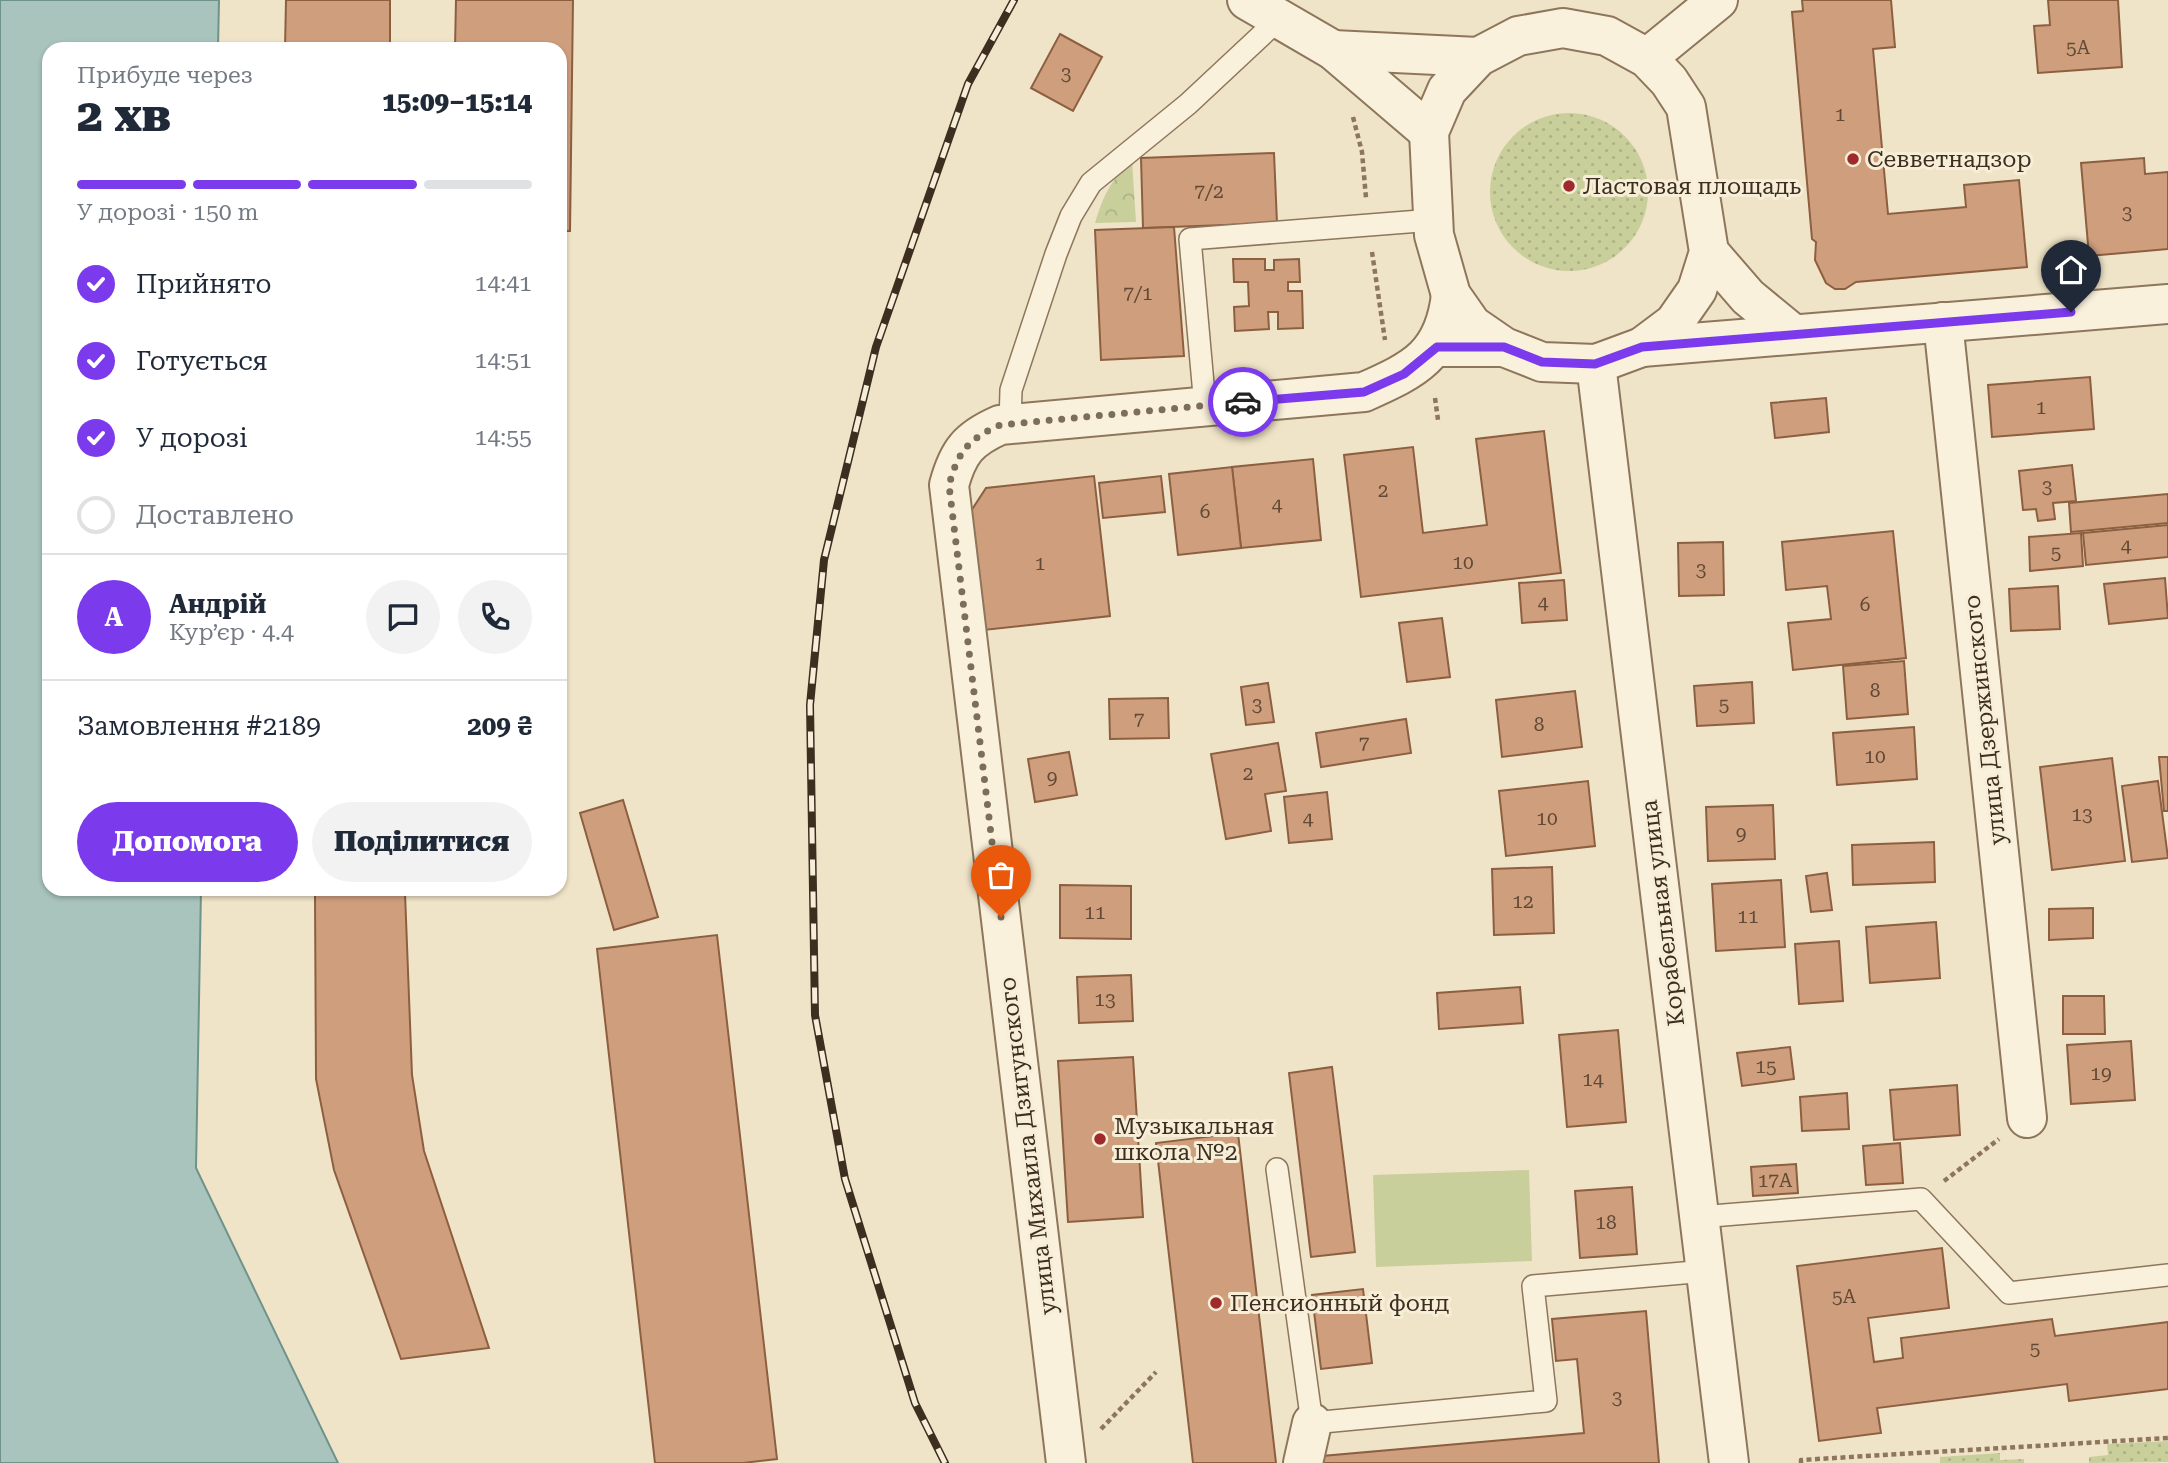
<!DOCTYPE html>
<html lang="uk">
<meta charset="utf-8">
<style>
:root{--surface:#fff;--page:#f2f2f3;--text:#1f2937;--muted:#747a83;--line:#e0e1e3;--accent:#7c3aed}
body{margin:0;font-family:"Roboto Serif",serif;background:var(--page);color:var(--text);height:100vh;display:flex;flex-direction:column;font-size:26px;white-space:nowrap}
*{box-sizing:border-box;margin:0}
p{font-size:23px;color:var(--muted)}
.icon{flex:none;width:38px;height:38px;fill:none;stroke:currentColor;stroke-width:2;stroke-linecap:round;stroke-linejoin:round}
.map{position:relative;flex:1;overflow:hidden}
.drawer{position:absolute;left:42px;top:42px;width:525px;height:854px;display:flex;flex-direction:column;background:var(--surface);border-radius:21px;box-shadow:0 2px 5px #0004}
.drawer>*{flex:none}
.pin{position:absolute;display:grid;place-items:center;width:60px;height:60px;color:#fff;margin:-72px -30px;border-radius:50% 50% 50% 0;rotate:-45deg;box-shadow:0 0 7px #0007}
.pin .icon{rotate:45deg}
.courier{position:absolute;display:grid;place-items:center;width:70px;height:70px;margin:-35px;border:5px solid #7c3aed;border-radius:50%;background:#fff;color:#222;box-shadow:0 2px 9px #0007}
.overview em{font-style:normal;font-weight:800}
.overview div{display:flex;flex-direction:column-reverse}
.overview{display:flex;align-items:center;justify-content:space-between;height:119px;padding:0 35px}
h1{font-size:46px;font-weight:800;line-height:52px}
.bar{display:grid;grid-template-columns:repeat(4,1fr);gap:10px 7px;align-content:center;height:84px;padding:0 35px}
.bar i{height:9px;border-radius:5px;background:var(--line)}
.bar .current{background:var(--accent)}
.bar p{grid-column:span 4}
.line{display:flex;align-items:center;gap:18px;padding:0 35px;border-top:2px solid var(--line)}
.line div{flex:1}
.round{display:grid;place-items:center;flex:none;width:74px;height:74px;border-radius:37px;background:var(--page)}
ol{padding:0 35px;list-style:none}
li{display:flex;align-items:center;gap:21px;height:77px}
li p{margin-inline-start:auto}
li .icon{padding:7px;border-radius:50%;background:var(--accent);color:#fff;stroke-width:4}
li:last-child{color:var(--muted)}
li i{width:38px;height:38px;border:4px solid var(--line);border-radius:50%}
.primary-button{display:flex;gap:14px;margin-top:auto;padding:14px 35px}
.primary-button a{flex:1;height:80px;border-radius:42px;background:var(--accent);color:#fff;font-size:28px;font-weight:800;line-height:80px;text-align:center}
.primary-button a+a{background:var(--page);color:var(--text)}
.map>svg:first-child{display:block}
.grass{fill:url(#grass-dots)}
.forest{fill:url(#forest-crowns)}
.pitch{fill:#c9cf9b}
.water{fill:#a9c4bc;stroke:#6f938a;stroke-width:2}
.building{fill:#cf9f7d;stroke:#8d5f41;stroke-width:2}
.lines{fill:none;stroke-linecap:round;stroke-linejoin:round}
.lane-casing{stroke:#8d765c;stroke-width:24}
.street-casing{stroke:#8d765c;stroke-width:42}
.path{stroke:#8d765c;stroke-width:4.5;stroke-dasharray:5 3.5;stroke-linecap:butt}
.lane{stroke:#faf1dc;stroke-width:21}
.street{stroke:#faf1dc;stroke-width:38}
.rail-casing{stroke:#3d2e20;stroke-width:8}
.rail{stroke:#f7eed8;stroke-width:5;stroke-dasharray:16;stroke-linecap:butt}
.done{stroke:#7c6e5b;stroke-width:7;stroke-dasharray:0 12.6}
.route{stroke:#7c3aed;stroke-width:9}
.poi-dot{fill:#9e2a2b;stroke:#f7eed8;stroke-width:2.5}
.labels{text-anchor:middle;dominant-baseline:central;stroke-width:6;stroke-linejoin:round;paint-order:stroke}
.number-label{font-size:19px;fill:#624a37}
.poi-label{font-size:23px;fill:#3d2e20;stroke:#f7eed8;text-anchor:start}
.street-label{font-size:23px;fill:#3d2e20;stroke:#f7eed8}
</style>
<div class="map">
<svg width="2168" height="1463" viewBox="0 0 2168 1463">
<defs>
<pattern id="grass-dots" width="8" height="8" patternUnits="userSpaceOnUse" patternTransform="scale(1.75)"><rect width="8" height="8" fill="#c9cf9b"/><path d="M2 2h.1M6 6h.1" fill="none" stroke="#aeb285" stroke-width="1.8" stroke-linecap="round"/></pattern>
<pattern id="forest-crowns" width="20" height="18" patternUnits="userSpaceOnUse" patternTransform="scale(1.75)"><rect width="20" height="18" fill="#c9cf9b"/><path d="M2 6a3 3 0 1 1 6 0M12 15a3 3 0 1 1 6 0" fill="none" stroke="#aeb285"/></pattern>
</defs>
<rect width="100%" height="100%" fill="#f0e4c8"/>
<g class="grass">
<circle cx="1569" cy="192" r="79"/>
<path d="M2168 1441V1462L2089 1463V1457L2108 1455 2107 1444Z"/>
<path d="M2000 1453V1460L2024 1459V1463H1940V1457Z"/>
</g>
<path class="forest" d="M1132 161 1136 222 1095 223C1103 196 1111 179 1132 161Z"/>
<path class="pitch" d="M1529 1170 1532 1261 1376 1267 1373 1175Z"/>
<path class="water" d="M0 0H219L218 49H49V889H201L196 1168 338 1463H0Z"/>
<g class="building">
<path d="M286 0H390V49H285Z"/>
<path d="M456 0H573L570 231H560V49H455Z"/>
<path d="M1802 0H1891L1895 47 1873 49 1888 214 1966 207 1964 185 2019 180 2027 267 1856 282 1845 289H1835L1826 283 1815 260 1816 242 1812 239 1792 12 1803 11Z"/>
<path d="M2048 0H2118L2122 67 2038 73 2034 26 2050 25Z"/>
<path d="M1060 34 1102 57 1073 111 1031 88Z"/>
<path d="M1274 153 1277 223 1143 228 1141 158Z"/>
<path d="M2144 158 2145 174 2168 172V249L2089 256 2081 163Z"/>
<path d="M1174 227 1184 356 1101 360 1095 230Z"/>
<path d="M1233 259H1265V270H1274V260L1299 259 1300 282H1288V291H1302L1303 328 1278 329V312H1268L1269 329 1235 331 1234 307 1249 306 1248 282H1234Z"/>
<path d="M2090 377 2094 429 1992 437 1988 385Z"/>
<path d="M1826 398 1829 432 1775 438 1771 403Z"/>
<path d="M1544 431 1561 573 1361 597 1344 455 1413 447 1423 533 1487 525 1476 439Z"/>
<path d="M1313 459 1321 540 1241 548 1232 467Z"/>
<path d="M2072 465 2076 501 2053 503 2055 519 2038 521 2036 509 2023 510 2019 471Z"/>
<path d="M1232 467 1241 548 1178 555 1169 474Z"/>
<path d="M1094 476 1110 616 984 630 971 511 986 488Z"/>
<path d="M1161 476 1165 512 1103 518 1099 483Z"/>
<path d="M2168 494V523L2071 532 2069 503Z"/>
<path d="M2168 525V557L2086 565 2083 533Z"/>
<path d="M1893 531 1906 658 1793 670 1788 623 1831 619 1827 586 1786 590 1782 542Z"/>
<path d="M2081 533 2083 566 2030 571 2029 537Z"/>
<path d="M1723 542 1724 595 1679 596 1678 543Z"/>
<path d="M2165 578 2168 618 2109 624 2104 584Z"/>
<path d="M1564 580 1567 620 1522 623 1519 583Z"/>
<path d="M2058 586 2060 629 2011 631 2009 589Z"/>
<path d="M1442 618 1450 677 1407 682 1399 623Z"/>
<path d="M1904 661 1908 714 1847 719 1843 666Z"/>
<path d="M1752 682 1754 723 1697 726 1694 686Z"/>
<path d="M1268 683 1274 722 1246 725 1241 687Z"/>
<path d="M1575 691 1582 747 1502 757 1496 700Z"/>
<path d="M1168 698 1169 738 1110 739 1109 699Z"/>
<path d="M1406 719 1411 753 1321 767 1316 733Z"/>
<path d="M1914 727 1917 779 1837 785 1833 733Z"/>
<path d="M1278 743 1286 791 1265 794 1271 831 1226 839 1211 754Z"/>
<path d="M1069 752 1077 795 1035 802 1028 759Z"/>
<path d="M2159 757H2168V811H2164Z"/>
<path d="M2112 758 2125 861 2052 870 2040 767Z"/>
<path d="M1588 781 1595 846 1506 856 1499 791Z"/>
<path d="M2158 781 2168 858 2132 862 2122 786Z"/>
<path d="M1327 792 1332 839 1289 843 1284 797Z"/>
<path d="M623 800 658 917 614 930 580 813Z"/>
<path d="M1773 805 1775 859 1708 861 1706 807Z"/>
<path d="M1934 842 1935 882 1853 885 1852 845Z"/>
<path d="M1552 867 1554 933 1494 935 1492 869Z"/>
<path d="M1827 873 1832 910 1811 912 1806 876Z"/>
<path d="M1781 880 1785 947 1716 951 1712 884Z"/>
<path d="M1060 885 1131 886V939L1060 938Z"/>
<path d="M405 893 412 1075 424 1151 489 1348 401 1359 334 1170 316 1079 315 895Z"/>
<path d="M2093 908V938L2049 940V909Z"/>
<path d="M1936 922 1940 978 1870 983 1866 927Z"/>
<path d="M717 935 777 1459 743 1463H655L597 949Z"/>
<path d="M1839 941 1843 1001 1799 1004 1795 944Z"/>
<path d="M1131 975 1133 1021 1079 1023 1077 977Z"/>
<path d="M1520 987 1523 1023 1439 1029 1437 993Z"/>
<path d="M2063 996H2104L2105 1034H2063Z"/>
<path d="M1618 1030 1626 1122 1567 1127 1559 1035Z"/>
<path d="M2131 1041 2135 1100 2071 1104 2067 1045Z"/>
<path d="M1790 1047 1794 1079 1742 1086 1737 1053Z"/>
<path d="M1133 1057 1143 1217 1068 1222 1058 1061Z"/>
<path d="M1332 1067 1355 1252 1311 1257 1289 1073Z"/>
<path d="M1957 1085 1960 1135 1894 1140 1890 1090Z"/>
<path d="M1847 1093 1849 1129 1802 1131 1800 1097Z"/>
<path d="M1238 1133 1276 1463H1193L1156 1143Z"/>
<path d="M1900 1143 1903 1183 1866 1185 1863 1146Z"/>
<path d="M1796 1164 1798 1193 1753 1196 1751 1167Z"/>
<path d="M1632 1187 1637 1254 1580 1258 1575 1191Z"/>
<path d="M1942 1248 1949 1308 1868 1318 1874 1362 1903 1358 1901 1338 2052 1319 2055 1336 2168 1322V1389L2069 1401 2067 1384 1877 1408 1881 1433 1819 1441 1797 1266Z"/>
<path d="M1363 1289 1372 1363 1321 1369 1312 1295Z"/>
<path d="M1646 1311 1659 1463H1312L1311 1457 1584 1433 1577 1359 1556 1361 1552 1319Z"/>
</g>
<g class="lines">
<g class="lane-casing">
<g id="lane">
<path d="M1205 406 1190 239 1433 220"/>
<path d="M1010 424 1011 390 1056 254 1071 216 1091 183 1188 104 1279 19"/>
<path d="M1277 1169 1312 1423 1546 1401 1533 1286 1706 1271"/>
<path d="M1699 1217 1921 1199 2009 1293 2168 1275"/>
</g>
</g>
<g class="street-casing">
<g id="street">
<path d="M1247 0 1333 50 1429 132"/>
<path d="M1333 50 1478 57"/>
<path d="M1647 58 1718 0"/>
<path d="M1709 252 1748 297 1793 334"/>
<path d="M1943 322 2027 1118"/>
<path d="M1437 347H1504L1542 362 1596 364 1642 347 1674 323 1697 290 1709 252 1686 107 1669 81 1647 58 1607 36 1563 28 1518 36 1478 57 1447 90 1429 132 1434 235 1451 295 1472 325 1504 347"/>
<path d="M1642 347 2168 304"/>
<path d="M1596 364 1729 1463"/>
<path d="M1066 1463 949 485C958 452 968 439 1000 425L1364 392C1416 369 1444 355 1451 295"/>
<path d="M1303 1463 1312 1423"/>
</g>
</g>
<g class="path">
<path d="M1353 117 1362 152 1366 198"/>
<path d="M1372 252 1385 340"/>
<path d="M1435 398 1438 420"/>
<path d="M1944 1181 1999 1139"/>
<path d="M1101 1429 1156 1372"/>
<path d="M1801 1463V1460L2168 1438"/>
</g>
<use href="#lane" class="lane"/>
<use href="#street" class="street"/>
<g class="rail-casing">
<path id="rail" d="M945 1463 915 1403 845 1179 815 1015 810 705 824 560 876 347 968 84 1014 0"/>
</g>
<use href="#rail" class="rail"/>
</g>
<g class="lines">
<path class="done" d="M1001 917 949 485C958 452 968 439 1000 425L1243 402"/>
<path class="route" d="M1243 402 1364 392 1404 374 1437 347H1504L1542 362 1595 364 1642 347 2071 312"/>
</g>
<g class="poi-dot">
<circle cx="1853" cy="159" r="7"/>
<circle cx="1569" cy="186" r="7"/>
<circle cx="1100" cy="1139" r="7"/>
<circle cx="1216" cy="1303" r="7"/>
</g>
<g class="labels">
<g class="number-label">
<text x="2078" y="47">5А</text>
<text x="1066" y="73">3</text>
<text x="1840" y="114">1</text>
<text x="1209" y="191">7/2</text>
<text x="2127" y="212">3</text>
<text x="1138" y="293">7/1</text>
<text x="2041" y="407">1</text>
<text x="2047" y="486">3</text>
<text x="1383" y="490">2</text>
<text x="1277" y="504">4</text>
<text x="1205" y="511">6</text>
<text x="2126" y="545">4</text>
<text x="2056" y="552">5</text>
<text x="1463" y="562">10</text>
<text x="1040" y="563">1</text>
<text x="1701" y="569">3</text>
<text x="1543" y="602">4</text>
<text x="1865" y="604">6</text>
<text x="1875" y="690">8</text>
<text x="1257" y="704">3</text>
<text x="1724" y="704">5</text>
<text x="1139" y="719">7</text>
<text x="1539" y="724">8</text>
<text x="1364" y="743">7</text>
<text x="1875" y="756">10</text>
<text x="1248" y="773">2</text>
<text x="1052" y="777">9</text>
<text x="2082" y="814">13</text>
<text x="1308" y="818">4</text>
<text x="1547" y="818">10</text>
<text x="1741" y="833">9</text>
<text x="1523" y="901">12</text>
<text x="1095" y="912">11</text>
<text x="1748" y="916">11</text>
<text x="1105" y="999">13</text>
<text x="1766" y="1066">15</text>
<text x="2101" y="1073">19</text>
<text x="1593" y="1079">14</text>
<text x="1775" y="1180">17А</text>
<text x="1606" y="1222">18</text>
<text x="1844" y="1296">5А</text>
<text x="2035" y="1348">5</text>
<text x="1617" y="1397">3</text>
</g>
<g class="poi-label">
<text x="1867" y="159">Севветнадзор</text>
<text x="1583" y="186">Ластовая площадь</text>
<text x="1114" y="1126">Музыкальная<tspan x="1114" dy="26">школа №2</tspan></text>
<text x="1230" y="1303">Пенсионный фонд</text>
</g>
<g class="street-label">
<text transform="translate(1985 720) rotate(-96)">улица Дзержинского</text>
<text transform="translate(1663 913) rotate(-97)">Корабельная улица</text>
<text transform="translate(1028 1146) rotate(-97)">улица Михаила Дзигунского</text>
</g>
</g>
</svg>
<div class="pin" style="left:1001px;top:917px;background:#ea580c"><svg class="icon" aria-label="bag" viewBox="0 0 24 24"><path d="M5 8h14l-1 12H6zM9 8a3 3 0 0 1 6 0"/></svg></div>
<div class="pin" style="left:2071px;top:312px;background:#1f2937"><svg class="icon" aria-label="home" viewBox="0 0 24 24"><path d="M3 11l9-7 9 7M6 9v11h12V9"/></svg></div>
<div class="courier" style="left:1243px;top:402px"><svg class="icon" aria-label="car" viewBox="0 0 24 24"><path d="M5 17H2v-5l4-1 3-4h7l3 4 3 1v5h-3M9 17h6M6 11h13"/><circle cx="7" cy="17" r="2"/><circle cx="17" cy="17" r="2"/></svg></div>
<section class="drawer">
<div class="overview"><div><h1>2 хв</h1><p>Прибуде через</p></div><em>15:09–15:14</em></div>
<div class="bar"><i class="current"></i><i class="current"></i><i class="current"></i><i></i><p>У дорозі · 150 m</p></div>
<ol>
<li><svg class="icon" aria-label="check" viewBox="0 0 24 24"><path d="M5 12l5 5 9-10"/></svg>Прийнято<p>14:41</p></li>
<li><svg class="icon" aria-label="check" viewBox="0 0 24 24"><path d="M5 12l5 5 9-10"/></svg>Готується<p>14:51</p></li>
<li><svg class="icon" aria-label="check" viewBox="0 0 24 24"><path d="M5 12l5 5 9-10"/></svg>У дорозі<p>14:55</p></li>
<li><i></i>Доставлено</li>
</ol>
<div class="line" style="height:126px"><b class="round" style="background:var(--accent);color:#fff">А</b><div><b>Андрій</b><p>Кур’єр · 4.4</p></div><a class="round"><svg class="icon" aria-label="chat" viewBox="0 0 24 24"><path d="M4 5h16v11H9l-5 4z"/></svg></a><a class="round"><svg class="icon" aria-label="phone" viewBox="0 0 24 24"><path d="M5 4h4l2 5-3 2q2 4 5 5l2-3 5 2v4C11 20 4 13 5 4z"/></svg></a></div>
<div class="line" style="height:91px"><div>Замовлення #2189</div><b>209 ₴</b></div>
<div class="primary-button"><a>Допомога</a><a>Поділитися</a></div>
</section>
</div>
